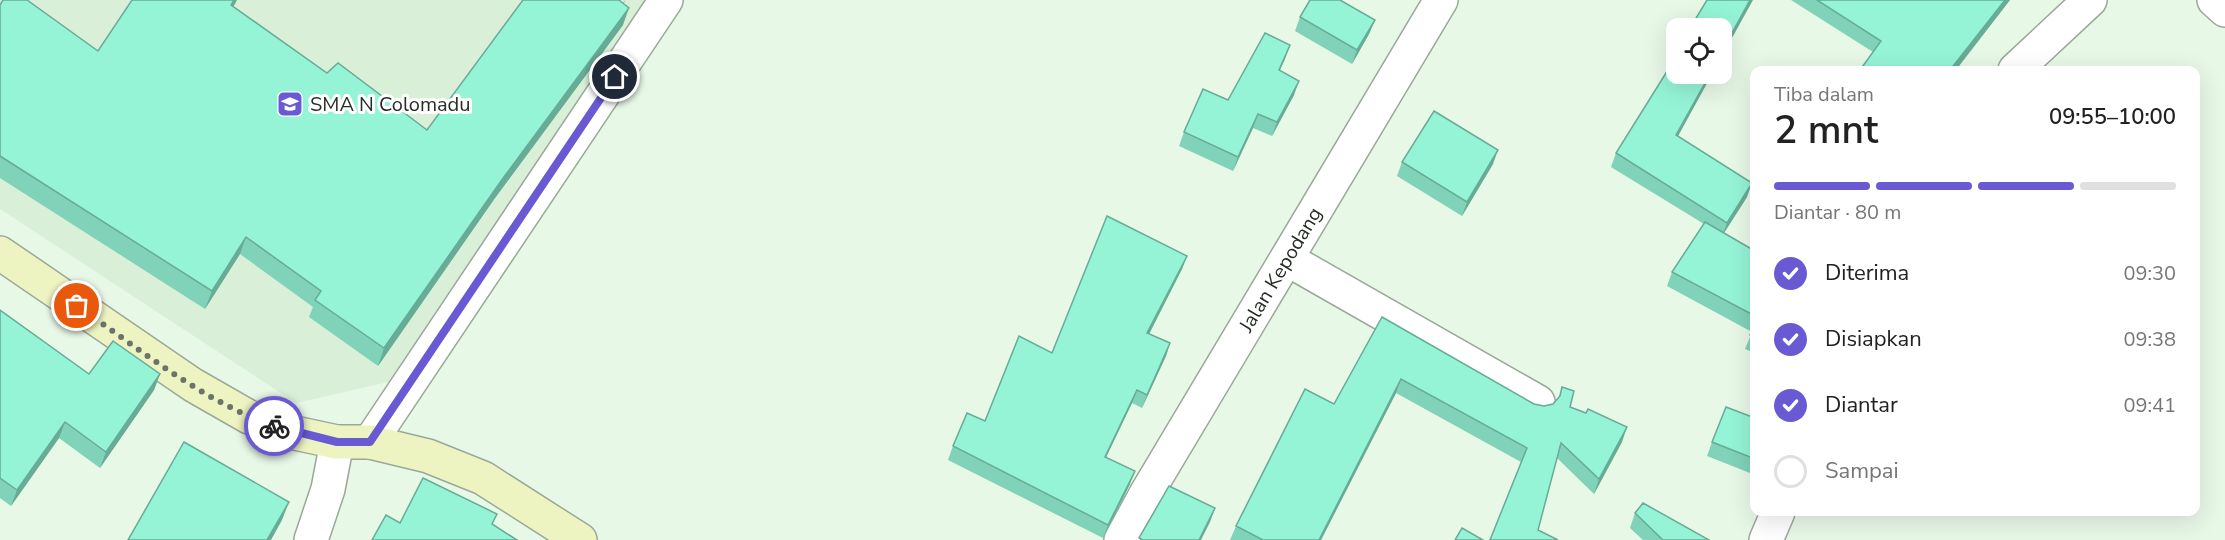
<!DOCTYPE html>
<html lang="id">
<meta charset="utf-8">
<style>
:root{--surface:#fff;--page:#f6f6f6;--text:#222;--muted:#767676;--line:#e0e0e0;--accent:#695ad3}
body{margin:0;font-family:"Nunito Sans",sans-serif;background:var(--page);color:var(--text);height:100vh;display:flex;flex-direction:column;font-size:22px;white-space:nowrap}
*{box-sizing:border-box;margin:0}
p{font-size:20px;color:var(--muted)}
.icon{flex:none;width:33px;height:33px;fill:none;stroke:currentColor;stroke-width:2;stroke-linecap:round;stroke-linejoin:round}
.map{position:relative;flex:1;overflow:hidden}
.details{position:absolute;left:1750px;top:66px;width:450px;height:450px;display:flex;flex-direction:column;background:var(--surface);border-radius:12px;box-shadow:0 6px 24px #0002}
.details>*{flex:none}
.buttons{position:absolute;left:1666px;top:18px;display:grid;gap:12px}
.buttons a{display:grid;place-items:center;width:66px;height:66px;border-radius:12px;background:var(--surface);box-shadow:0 6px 24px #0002;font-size:30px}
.pin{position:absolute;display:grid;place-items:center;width:51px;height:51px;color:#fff;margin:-26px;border:3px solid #fff;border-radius:50%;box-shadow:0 2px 6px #0007}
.courier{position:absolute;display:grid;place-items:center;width:60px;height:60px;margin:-30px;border:4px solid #695ad3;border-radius:50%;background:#fff;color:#222;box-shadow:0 2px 8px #0007}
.head em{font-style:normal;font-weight:600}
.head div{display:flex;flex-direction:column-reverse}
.head{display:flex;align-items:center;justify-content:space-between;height:102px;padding:0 24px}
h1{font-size:39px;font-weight:600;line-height:45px}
.bar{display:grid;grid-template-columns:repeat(4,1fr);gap:9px 6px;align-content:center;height:72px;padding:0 24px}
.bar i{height:8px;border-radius:4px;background:var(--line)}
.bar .current{background:var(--accent)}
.bar p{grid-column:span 4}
ol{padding:0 24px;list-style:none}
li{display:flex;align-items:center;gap:18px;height:66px}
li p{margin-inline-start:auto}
li .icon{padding:6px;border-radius:50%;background:var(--accent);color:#fff;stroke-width:4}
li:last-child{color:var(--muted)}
li i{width:33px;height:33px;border:3px solid var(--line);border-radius:50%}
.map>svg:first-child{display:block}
.built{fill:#d9efd8}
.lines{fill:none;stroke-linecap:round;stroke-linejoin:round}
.minor-casing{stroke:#9aa899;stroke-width:36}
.secondary-casing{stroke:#9aa899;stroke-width:36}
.minor{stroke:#fff;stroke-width:33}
.secondary{stroke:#eef4c1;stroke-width:33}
.wall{fill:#80d2b8}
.shaded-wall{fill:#68ab96}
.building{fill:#95f4d6;stroke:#68ab96;stroke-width:1.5}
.done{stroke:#6b746a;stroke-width:6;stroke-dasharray:0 10.8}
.route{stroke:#695ad3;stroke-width:8}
.labels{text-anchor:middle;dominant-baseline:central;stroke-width:6;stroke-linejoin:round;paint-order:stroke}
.poi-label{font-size:20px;fill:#272d27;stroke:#fff;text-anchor:start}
.street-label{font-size:20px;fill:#272d27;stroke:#fff}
</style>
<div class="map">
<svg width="2225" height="540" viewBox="0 0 2225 540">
<rect width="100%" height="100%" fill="#e8f8e7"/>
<path class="built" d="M0 0H648L397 380 296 403 0 209Z"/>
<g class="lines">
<g class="minor-casing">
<g id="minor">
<path d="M2214 0 2225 10"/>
<path d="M2015 70 2090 0"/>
<path d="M1287 259 1538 402"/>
<path d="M370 442 666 0"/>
<path d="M311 540 328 489 337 442"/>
<path id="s1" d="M1121 540 1146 494 1441 0"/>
<path d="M1766 540 1778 512"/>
</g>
</g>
<g class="secondary-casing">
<path id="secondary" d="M0 253 193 385 249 417 295 433 337 442H370L428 456 483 478 580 540"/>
</g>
<use href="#minor" class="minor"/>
<use href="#secondary" class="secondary"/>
</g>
<g class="wall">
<path d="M626 0 623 4V25L495 198 378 366 309 317 313 307 240 254 205 309 0 178V5L98 51 234 7 327 73 427 130Z"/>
<path d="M1791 0H2010L1955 70 1873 52Z"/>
<path d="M1300 17 1375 20 1369 34 1352 64 1295 31Z"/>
<path d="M1677 49V74H1712L1677 137 1747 197 1724 233 1755 251V353L1745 349 1752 332 1667 286 1672 272 1704 224 1611 167 1616 153 1664 77 1669 63Z"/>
<path d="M1285 59 1280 70 1294 95 1272 136 1253 128 1233 171 1179 146 1184 132Z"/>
<path d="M1402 162 1493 164 1462 216 1397 176Z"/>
<path d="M1187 256 1182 269 1149 334 1170 343 1166 356 1142 408 1132 403 1106 457 1130 484 1103 538 948 460 953 446 985 421 1052 353Z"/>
<path d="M0 310 89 374H160L154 390 100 468 59 438 11 506 0 498Z"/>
<path d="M1382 317 1534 404 1544 406 1553 404 1558 399 1562 387 1570 407 1622 442 1594 494 1557 458 1490 540 1521 462 1396 393 1321 540H1230L1236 526 1334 404Z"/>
<path d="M1755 418V475L1707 456 1712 442Z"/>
<path d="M1635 513 1709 540H1643L1630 528Z"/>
</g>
<g class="shaded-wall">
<path d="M234 0H237L225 23 231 5Z"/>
<path d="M1750 0H1753L1722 56V51Z"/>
<path d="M2005 0H2010L1956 70H1950Z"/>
<path d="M629 8 623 25 495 198 378 366 384 348 501 181Z"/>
<path d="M1375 20 1369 34 1352 64 1357 50Z"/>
<path d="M1290 45 1285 59 1273 84 1279 70Z"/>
<path d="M1710 74H1712L1671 149 1676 135Z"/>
<path d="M1299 81 1294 95 1272 136 1277 122Z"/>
<path d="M1258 114 1253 128 1233 171 1238 157Z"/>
<path d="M1498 150 1493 164 1462 216 1467 202Z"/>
<path d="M1752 183 1747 197 1722 236 1727 223Z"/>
<path d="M246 237 240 254 205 309 212 291Z"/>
<path d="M1187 256 1182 269 1143 346 1147 333Z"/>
<path d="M1170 343 1166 356 1142 408 1147 395Z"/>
<path d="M160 374 154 390 100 468 106 452Z"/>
<path d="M1401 379 1396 393 1321 540H1319Z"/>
<path d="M1137 390 1132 403 1100 470 1105 457Z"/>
<path d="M65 422 59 438 11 506 17 490Z"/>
<path d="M1627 427 1622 442 1594 494 1599 479Z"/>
<path d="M1135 471 1130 484 1103 538 1108 525Z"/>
<path d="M289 502 282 520 271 540H267Z"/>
<path d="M1215 508 1210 522 1201 540H1199Z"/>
</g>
<g class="building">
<path d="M3 0H27L98 51 132 0H234L231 5 327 73 338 63 427 130 523 0H620V1L629 8 501 181 384 348 315 300 321 291 246 237 212 291 0 156V5Z"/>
<path d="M1310 0H1340L1375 20 1357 50 1300 17Z"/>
<path d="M1707 0H1750L1722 51V28H1690Z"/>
<path d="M1817 0H2005L1950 70H1860L1881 41Z"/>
<path d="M1265 33 1290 45 1279 70 1299 81 1277 122 1258 114 1238 157 1184 132 1203 89 1228 100Z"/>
<path d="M1677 49V74H1710L1676 135 1752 183 1727 223 1616 153 1671 65 1669 63Z"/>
<path d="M1434 111 1498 150 1467 202 1402 162Z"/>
<path d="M1107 216 1187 256 1147 333 1170 343 1147 395 1137 390 1105 457 1135 471 1108 525 953 446 967 413 985 421 1019 336 1052 353Z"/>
<path d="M1705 222 1755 251V316L1672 272Z"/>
<path d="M0 310 89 374 113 341 160 374 106 452 65 422 17 490 0 478Z"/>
<path d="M1382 317 1534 404 1544 406 1553 404 1560 396 1562 387 1574 391 1570 407 1586 413 1588 409 1627 427 1599 479 1561 443 1538 530 1558 540H1490L1527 448 1401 379 1319 540H1263L1236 526 1305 389 1334 404Z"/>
<path d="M1755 327V337L1750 335Z"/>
<path d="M1726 407 1755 418V459L1712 442Z"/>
<path d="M184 442 289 502 267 540H128Z"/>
<path d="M423 478 497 514 492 524 517 540H372L386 515 400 523Z"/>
<path d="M1169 486 1215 508 1199 540H1143L1139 538Z"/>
<path d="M1643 503 1709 540H1663L1635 513Z"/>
<path d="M1462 528 1483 540H1455Z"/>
</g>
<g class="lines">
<path class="done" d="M77 306C140 349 202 401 274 426"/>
<path class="route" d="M274 426 337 442H370L615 77"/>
</g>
<defs>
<g id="school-square" transform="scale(1.35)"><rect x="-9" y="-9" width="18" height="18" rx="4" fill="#695ad3" stroke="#fff"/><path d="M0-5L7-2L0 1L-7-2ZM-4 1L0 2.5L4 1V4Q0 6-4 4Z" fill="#fff"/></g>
</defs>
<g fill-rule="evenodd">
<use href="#school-square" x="290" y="104"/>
</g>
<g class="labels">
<g class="poi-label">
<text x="310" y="104">SMA N Colomadu</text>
</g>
<g class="street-label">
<text stroke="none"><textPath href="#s1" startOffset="314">Jalan Kepodang</textPath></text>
</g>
</g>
</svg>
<div class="buttons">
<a><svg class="icon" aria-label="locate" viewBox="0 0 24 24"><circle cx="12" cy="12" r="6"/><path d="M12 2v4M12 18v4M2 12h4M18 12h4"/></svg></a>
</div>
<div class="pin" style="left:77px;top:306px;background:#ea580c"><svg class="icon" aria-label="bag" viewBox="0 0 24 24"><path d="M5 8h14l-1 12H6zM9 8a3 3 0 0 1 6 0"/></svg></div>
<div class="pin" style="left:615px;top:77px;background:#1f2937"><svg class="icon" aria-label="home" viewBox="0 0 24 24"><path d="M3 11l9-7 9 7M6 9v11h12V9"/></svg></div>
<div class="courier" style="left:274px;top:426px"><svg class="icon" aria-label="bike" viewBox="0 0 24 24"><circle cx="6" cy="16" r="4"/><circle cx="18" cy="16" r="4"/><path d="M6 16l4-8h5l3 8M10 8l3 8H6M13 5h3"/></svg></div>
<section class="details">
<div class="head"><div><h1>2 mnt</h1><p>Tiba dalam</p></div><em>09:55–10:00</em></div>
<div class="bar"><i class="current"></i><i class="current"></i><i class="current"></i><i></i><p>Diantar · 80 m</p></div>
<ol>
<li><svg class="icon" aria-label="check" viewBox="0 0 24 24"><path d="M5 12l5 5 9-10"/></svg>Diterima<p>09:30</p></li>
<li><svg class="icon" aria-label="check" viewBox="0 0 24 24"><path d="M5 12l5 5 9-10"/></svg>Disiapkan<p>09:38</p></li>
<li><svg class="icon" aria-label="check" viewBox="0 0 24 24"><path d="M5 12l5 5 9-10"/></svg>Diantar<p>09:41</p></li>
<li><i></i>Sampai</li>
</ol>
</section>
</div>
